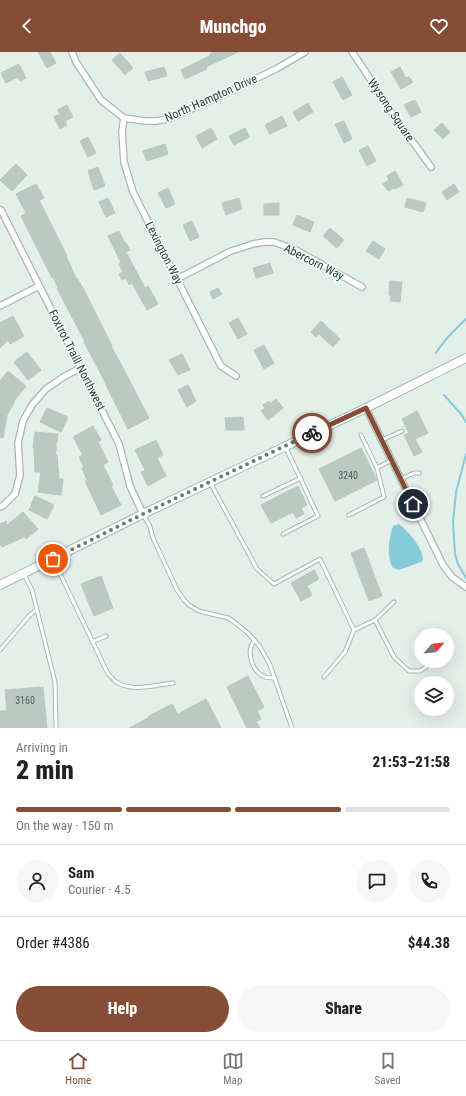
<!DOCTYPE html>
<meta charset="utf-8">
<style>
:root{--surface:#fff;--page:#f6f6f6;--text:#222;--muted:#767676;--line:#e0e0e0;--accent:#854c38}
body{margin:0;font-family:"Roboto Condensed",sans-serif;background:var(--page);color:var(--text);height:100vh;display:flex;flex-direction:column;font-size:15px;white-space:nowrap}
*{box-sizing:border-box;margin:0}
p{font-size:13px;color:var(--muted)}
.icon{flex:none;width:22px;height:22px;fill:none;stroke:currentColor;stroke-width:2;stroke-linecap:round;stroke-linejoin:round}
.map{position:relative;height:676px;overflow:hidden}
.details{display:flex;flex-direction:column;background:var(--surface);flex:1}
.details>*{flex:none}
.needle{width:26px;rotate:63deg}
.buttons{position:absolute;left:414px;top:576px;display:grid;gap:8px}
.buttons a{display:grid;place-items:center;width:40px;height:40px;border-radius:50%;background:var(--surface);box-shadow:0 4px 16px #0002;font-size:20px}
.pin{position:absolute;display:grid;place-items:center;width:34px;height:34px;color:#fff;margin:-17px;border:2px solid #fff;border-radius:50%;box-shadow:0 1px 4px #0007}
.courier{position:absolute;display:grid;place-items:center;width:40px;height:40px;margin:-20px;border:3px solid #854c38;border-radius:50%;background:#fff;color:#222;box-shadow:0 1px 5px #0007}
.headline em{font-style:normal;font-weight:800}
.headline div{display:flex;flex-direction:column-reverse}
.headline{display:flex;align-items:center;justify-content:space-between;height:68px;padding:0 16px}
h1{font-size:26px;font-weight:800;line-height:30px}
.bar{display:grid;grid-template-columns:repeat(4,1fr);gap:6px 4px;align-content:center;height:48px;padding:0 16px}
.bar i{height:5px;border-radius:3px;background:var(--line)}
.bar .on{background:var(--accent)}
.bar p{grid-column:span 4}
.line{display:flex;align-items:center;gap:10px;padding:0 16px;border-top:1px solid var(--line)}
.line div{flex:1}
.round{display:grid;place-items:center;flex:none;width:42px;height:42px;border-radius:21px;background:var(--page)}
.cta{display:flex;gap:8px;margin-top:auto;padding:8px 16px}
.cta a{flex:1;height:46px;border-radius:24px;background:var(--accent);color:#fff;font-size:16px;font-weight:800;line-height:46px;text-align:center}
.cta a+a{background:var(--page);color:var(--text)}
header{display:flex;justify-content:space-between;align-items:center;height:52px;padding:0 16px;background:var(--accent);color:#fff;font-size:18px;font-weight:800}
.dock{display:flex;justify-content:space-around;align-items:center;height:56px;border-top:1px solid var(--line);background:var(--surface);font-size:11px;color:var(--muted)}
.dock a{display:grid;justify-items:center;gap:2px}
.dock .on{color:var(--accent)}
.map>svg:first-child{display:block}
.water{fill:#87cbd9}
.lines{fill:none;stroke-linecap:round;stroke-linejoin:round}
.stream{stroke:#87cbd9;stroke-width:2}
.building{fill:#b9cac3;stroke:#b5c9c1}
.lane-casing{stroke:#a6b8b2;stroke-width:5}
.street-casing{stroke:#a6b8b2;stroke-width:8}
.secondary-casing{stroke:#a1bcb3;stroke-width:10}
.lane{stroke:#fff;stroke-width:3}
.street{stroke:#fff;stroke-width:5.5}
.secondary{stroke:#fff;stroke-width:8}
.done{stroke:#657f78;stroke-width:4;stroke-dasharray:0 7.2}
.route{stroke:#854c38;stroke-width:5}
.labels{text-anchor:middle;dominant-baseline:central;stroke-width:3;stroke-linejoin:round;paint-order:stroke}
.number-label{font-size:10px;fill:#47655c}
.street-label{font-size:12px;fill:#21433a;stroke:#f5fbf8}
</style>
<header><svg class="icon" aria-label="back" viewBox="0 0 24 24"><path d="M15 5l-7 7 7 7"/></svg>Munchgo<svg class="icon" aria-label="heart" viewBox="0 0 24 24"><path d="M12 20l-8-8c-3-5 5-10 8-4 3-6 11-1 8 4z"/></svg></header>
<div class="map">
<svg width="466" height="676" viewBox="0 0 466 676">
<rect width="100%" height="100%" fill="#e4efea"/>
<path class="water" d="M399 472C408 479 423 496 423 508L421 510 399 518 393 516C386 506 389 485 393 474Z"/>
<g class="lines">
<g class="stream">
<path d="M436 301C445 286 454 279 466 267"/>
<path d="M444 343 461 362 466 370"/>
<path d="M466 402 456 440 453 470 455 502 458 512 466 526"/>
</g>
</g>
<g class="building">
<path d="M38 0H50L56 11 47 16Z"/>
<path d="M214 0H238L206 15 207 17 185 27 181 18 211 3 210 2Z"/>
<path d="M120 1 133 16 125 23 112 8Z"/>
<path d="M19 12 26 26 20 29 18 25 6 31 1 21Z"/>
<path d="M164 15 167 24 148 29 145 20Z"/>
<path d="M400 15 406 26 409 25 413 30 401 37 391 20Z"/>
<path d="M342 25 352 43 343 48 333 30Z"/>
<path d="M415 48 421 60 411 65 404 53Z"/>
<path d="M308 51 313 60 298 69 293 60Z"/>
<path d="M67 53 73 65 65 69 67 73 60 77 54 65 60 62 58 58Z"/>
<path d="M282 64 287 74 270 82 265 73Z"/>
<path d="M344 69 352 87 344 91 335 72Z"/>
<path d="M442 71 450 80 443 87 434 78Z"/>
<path d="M211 76 217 87 202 96 196 84Z"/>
<path d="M245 76 249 85 234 93 229 84Z"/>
<path d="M88 85 96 101 88 105 80 89Z"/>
<path d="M165 92 168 102 147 109 143 99Z"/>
<path d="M368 94 376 109 367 114 359 98Z"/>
<path d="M16 112 27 123 12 139 0 128Z"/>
<path d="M98 115 105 134 94 138 88 119Z"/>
<path d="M395 119 403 133 395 137 394 136 388 139 383 132 389 128 387 124Z"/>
<path d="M36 132 44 146 39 148 67 204H66L76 226H77L85 240 112 294H111L123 316 149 366 128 377 107 335 103 326 84 290H85L60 242 57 236H58L53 225 52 226 21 164 26 161 16 142Z"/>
<path d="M454 132 459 140 447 148 442 140Z"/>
<path d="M168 136 175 152 166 156 158 141Z"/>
<path d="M108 146 115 161 106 165 99 150Z"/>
<path d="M239 146 242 157 226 163 222 151Z"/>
<path d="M407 146 426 151 423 160 405 155Z"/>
<path d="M279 151V163H264V152Z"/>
<path d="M297 163 314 170 310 180 293 173Z"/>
<path d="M192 169 199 185 190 189 183 173Z"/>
<path d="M330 176 344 188 337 196 323 184Z"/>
<path d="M119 179 125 191H126L130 198 126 200 145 236 148 234 158 252 147 258 132 231 129 233 126 226 122 228 119 222 123 220 119 212 121 211 108 184Z"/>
<path d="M373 189 385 197 379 207 366 199Z"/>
<path d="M270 211 273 221 256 226 253 216Z"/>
<path d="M390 229 402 230 400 250 390 249 391 243H389Z"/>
<path d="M218 236 222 242 213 247 210 240Z"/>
<path d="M13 264 24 284 10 292 8 288 0 296V271Z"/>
<path d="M238 266 247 282 238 287 229 271Z"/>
<path d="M321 269 340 287 333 295 319 282 316 285 311 280Z"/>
<path d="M264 293 274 311 264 317 254 298Z"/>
<path d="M27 300 41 318 28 328 14 310Z"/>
<path d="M182 302 190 318 178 323 169 308Z"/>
<path d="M8 319 26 334 14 349H15L7 363 3 386 0 385V329Z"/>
<path d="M188 333 196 349 187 355 178 338Z"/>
<path d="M276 347 283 356 268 368 261 359 265 356 263 353 269 349 270 352Z"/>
<path d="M47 356 68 365 61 380 40 370Z"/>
<path d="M417 359 428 381 415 387 422 400 414 404 404 383 409 381 402 367Z"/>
<path d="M243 365 244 378H226L225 366Z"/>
<path d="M93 374 101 388 98 390 108 410 103 413 113 433 111 434 121 453 101 463 85 429 87 428 82 416 84 415 79 405 83 403 73 385Z"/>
<path d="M35 380 58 382 57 389 55 395 57 394 55 403H57L59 427H63L61 443 38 440 41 420H35L34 396 33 395Z"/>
<path d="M156 388 163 403 157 406 166 424 148 434 141 420 145 418 135 398Z"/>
<path d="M361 396 377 428 335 449 319 417Z"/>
<path d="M298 434 307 453 301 456 304 462 296 466 293 460 271 471 261 453Z"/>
<path d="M35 444 54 453 47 467 29 458Z"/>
<path d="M23 460 38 477 26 487 24 485 2 495 0 492V472L6 469 7 473Z"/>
<path d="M364 496 382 544 369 549 351 501Z"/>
<path d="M314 518 319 527 307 534 312 543 301 549 291 531Z"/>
<path d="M101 524 113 556 94 564 81 532Z"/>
<path d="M248 624 264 655 257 659 261 667 256 669 260 676H247L227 635Z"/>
<path d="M43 635 47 676H0V659H7L5 638Z"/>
<path d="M206 647 221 676H129L148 666 149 664 172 652 178 662Z"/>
</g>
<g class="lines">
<g class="lane-casing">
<g id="lane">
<path d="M382 388 402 379"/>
<path d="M377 416 392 408"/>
<path d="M401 427 414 421H419"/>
<path d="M211 432 257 517 274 532 320 507 354 578 345 600 324 625"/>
<path d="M263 444 301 426"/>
<path d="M143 462 150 475 153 486 177 538 185 549 189 553 199 559 228 566 233 569 248 581 260 595 270 613 292 676"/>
<path d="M349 463 384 445 377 416 361 383"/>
<path d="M283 482 318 464 286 396"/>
<path d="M53 507 108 622C111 624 113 627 115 629 131 641 155 633 173 631"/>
<path d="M24 522 32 538 55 630 56 676"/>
<path d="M375 568 394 605 409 619H420L435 609"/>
<path d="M354 578 375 568 394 550"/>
<path d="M255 588C245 599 252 620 265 625 268 626 271 626 275 626"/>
<path d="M92 590 106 584"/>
<path d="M0 598 29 564 36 558"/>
</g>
</g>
<g class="street-casing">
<g id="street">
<path d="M72 0 76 10 101 48 124 66 145 69H156L168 67 218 45 276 17 305 0"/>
<path d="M352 0 365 19 389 57 431 115"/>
<path d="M124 66 122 80 124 110 133 140 221 314 236 324"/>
<path d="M0 158H1L115 384 119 392 130 434 143 462"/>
<path d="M177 227 231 199 253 192 265 190H274L296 198 362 235"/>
<path d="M0 254 39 234"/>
<path d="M366 356 443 513 452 525 466 535"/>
<path d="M0 455 3 454 15 442 20 423 18 391 23 369 32 353 46 337 65 324 81 316"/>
</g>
</g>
<g class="secondary-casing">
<path id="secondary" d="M0 533 143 462 366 356 466 306"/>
</g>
<use href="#lane" class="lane"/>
<use href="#street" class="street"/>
<use href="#secondary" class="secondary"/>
</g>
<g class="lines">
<path class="done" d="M53 507 143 462 312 381"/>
<path class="route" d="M312 381 366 356 413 452"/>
</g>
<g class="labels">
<g class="number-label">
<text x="348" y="423">3240</text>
<text x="25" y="648">3160</text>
</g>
<g class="street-label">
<text transform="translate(211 46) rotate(-24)">North Hampton Drive</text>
<text transform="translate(391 58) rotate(56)">Wysong Square</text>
<text transform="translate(164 201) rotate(63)">Lexington Way</text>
<text transform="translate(314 210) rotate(27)">Abercorn Way</text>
<text transform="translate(77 308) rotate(63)">Foxtrot Traill Northwest</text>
</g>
</g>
</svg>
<div class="buttons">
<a><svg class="needle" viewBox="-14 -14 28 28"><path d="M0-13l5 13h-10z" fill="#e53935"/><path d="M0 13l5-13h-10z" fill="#767676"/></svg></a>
<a><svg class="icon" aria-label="layers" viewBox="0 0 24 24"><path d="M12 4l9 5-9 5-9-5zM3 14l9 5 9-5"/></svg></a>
</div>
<div class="pin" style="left:53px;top:507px;background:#ea580c"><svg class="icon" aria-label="bag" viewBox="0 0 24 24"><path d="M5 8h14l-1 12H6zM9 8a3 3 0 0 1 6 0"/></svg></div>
<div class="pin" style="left:413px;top:452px;background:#1f2937"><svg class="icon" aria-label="home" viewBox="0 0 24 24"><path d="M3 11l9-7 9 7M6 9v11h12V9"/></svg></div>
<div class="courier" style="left:312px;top:381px"><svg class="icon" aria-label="bike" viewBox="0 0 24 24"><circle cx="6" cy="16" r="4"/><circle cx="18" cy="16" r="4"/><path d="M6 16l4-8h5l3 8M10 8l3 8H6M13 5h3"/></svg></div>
</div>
<section class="details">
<div class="headline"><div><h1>2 min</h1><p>Arriving in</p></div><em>21:53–21:58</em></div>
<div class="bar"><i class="on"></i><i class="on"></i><i class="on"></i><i></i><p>On the way · 150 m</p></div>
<div class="line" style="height:72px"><a class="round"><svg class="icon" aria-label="person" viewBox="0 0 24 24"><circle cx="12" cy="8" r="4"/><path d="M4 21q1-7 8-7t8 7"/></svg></a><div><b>Sam</b><p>Courier · 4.5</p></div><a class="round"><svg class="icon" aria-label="chat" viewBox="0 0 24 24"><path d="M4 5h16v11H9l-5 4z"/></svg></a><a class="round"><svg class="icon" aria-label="phone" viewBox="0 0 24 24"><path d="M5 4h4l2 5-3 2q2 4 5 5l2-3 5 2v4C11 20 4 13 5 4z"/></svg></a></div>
<div class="line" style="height:52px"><div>Order #4386</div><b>$44.38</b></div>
<div class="cta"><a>Help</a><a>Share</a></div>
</section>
<nav class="dock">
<a class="on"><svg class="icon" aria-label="home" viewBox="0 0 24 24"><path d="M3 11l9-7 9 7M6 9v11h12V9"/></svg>Home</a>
<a><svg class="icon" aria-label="map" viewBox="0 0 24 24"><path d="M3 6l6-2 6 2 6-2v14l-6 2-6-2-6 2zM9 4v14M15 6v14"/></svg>Map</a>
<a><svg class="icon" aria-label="saved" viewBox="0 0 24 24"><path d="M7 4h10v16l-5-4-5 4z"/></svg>Saved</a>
</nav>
